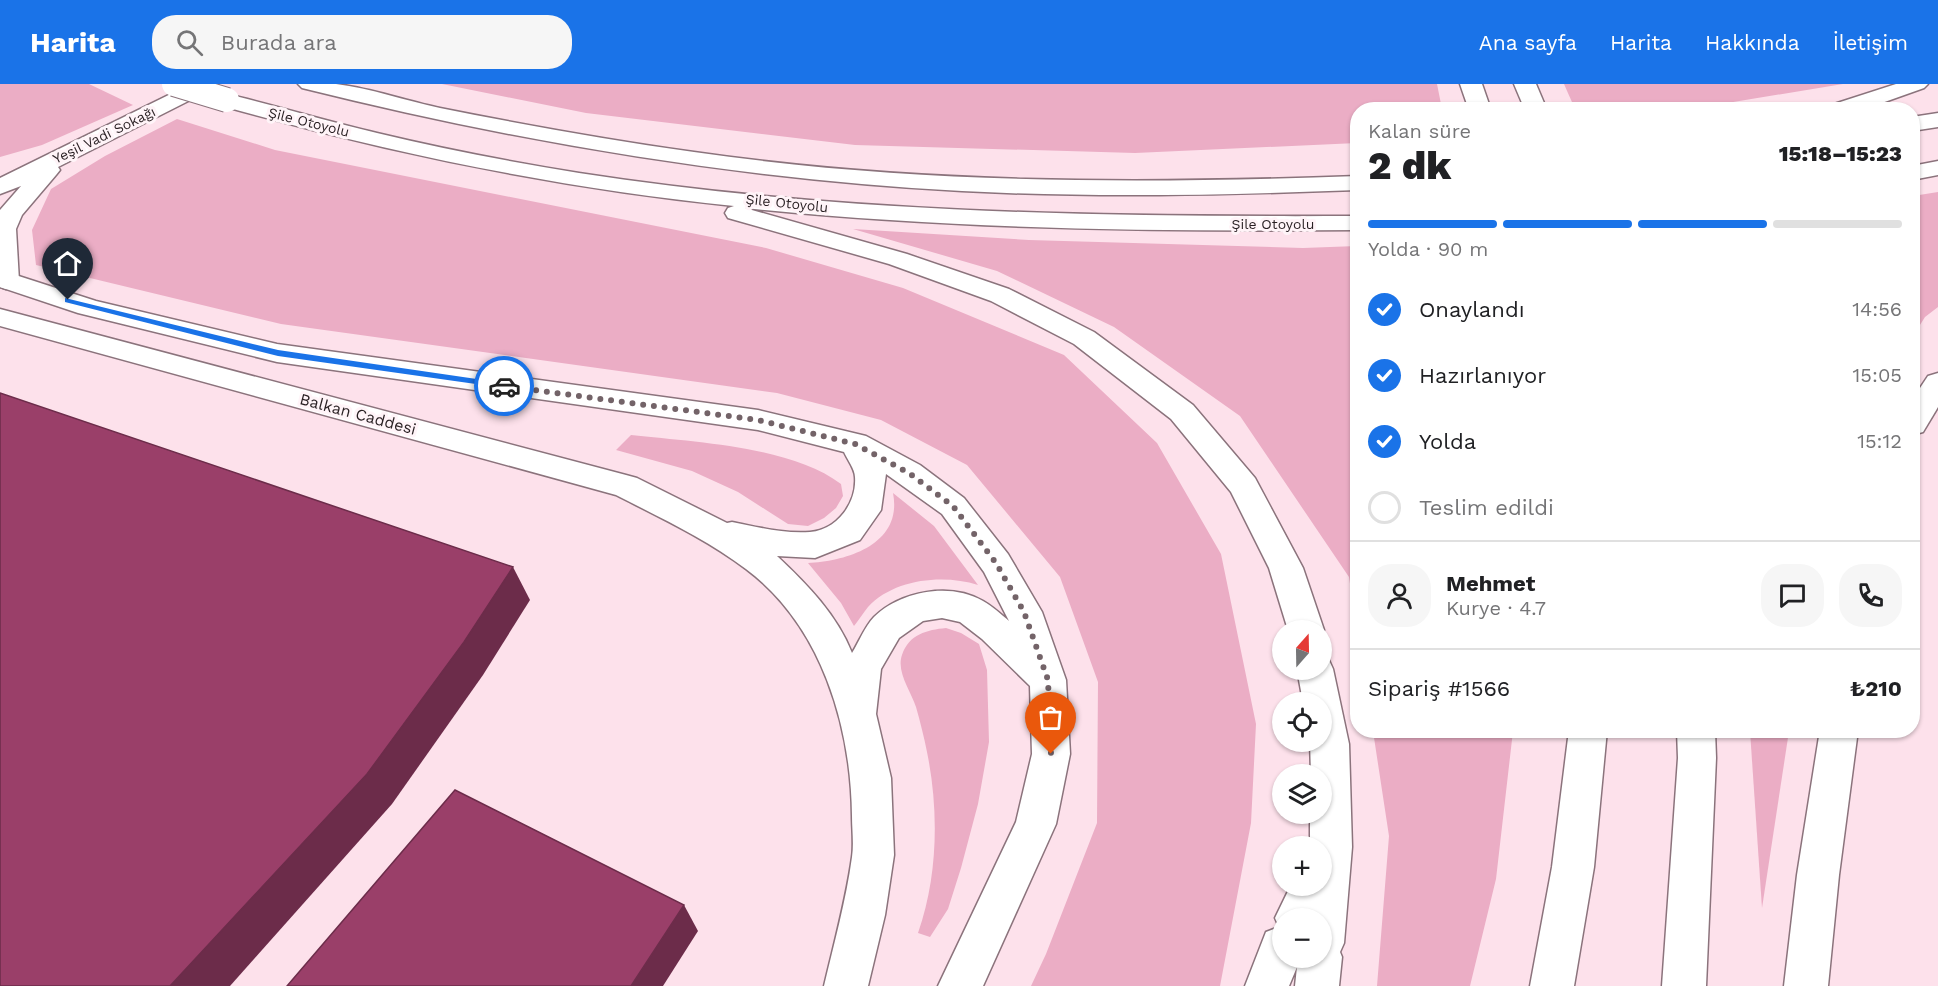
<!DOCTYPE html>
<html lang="tr">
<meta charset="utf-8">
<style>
:root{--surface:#fff;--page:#f6f6f6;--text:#202124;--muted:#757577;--line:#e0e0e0;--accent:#1a73e8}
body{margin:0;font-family:"Work Sans",sans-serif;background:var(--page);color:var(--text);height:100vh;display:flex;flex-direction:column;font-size:22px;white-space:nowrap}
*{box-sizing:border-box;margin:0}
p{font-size:20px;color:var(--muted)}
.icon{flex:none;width:33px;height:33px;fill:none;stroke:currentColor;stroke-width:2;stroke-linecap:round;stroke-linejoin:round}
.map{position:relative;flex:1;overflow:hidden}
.details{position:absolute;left:1350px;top:18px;width:570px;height:636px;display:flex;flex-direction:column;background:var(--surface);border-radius:24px;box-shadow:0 2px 4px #0004}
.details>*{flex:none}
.needle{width:39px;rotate:20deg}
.fabs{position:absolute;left:1272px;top:536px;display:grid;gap:12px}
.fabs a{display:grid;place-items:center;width:60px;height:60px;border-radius:50%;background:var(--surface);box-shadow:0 2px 4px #0004;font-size:30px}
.pin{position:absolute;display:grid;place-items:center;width:51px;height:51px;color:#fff;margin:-62px -26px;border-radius:50% 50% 50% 0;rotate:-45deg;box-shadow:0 0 6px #0007}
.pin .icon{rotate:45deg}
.courier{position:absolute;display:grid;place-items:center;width:60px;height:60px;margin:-30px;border:4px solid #1a73e8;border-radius:50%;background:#fff;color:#222;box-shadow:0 2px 8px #0007}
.overview em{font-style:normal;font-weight:800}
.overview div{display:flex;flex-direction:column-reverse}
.overview{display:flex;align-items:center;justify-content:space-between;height:102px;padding:0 18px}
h1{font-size:39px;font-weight:800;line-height:45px}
.bar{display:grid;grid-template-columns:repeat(4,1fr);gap:9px 6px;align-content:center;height:72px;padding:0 18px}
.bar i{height:8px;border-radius:4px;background:var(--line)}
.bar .on{background:var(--accent)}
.bar p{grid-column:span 4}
.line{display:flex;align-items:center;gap:15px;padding:0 18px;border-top:2px solid var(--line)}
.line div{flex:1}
.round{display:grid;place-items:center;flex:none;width:63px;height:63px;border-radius:24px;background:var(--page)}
ol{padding:0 18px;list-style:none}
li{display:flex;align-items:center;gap:18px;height:66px}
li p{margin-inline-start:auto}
li .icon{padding:6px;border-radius:50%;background:var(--accent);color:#fff;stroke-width:4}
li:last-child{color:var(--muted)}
li i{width:33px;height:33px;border:3px solid var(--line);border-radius:50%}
header{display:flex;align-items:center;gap:36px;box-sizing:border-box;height:84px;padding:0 30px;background:var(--accent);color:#fff}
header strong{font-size:28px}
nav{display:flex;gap:33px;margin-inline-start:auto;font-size:21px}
.search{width:420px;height:54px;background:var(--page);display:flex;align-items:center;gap:15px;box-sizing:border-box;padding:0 21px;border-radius:24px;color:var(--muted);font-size:22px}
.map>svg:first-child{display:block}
.green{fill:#ebadc5}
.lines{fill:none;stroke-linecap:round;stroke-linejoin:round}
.minor-casing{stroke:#8b737c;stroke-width:3}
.tertiary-casing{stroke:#8b737c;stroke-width:3}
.trunk-casing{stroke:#8b737c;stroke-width:3}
.minor{fill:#fff;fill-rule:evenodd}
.tertiary{fill:#fff;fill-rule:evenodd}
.trunk{fill:#fff;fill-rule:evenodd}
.trunk-bridge-casing{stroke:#8b737c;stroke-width:26;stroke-linecap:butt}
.trunk-bridge{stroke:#fff;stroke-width:24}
.shaded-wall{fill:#6c2c4a}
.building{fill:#9a3f69;stroke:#6c2c4a;stroke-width:1.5}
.route{fill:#1a73e8}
.done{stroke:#736368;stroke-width:6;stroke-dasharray:0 10.8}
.labels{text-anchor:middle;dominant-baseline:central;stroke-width:6;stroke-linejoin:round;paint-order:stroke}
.far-street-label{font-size:14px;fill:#281f22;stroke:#fff4f8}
.street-label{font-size:16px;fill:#281f22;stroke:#fff4f8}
</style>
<header>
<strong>Harita</strong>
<div class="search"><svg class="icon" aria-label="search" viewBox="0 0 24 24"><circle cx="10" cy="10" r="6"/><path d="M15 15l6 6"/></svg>Burada ara</div>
<nav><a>Ana sayfa</a><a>Harita</a><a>Hakkında</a><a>İletişim</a></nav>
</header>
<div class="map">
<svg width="1938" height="902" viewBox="0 0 1938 902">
<rect width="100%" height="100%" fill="#fde1eb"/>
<g class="green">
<path d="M0 0H89L133 21 42 61 0 73Z"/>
<path d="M442 0H1437L1442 25 1358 26 1357 59 1135 69 855 61 586 29Z"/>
<path d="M1564 0H1843L1691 25H1575Z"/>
<path d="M177 35 275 66 766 164 903 204 1064 271 1157 359 1221 470 1256 640 1251 739 1220 902H1031L1046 870 1097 739 1098 598 1060 493 967 381 881 336 777 309 281 240 36 181 32 146 51 105 105 72Z"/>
<path d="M1938 108V223L1925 233 1913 252V112Z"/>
<path d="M853 145 1029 156 1303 164 1357 162V547L1349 493 1240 332 1114 243 997 187Z"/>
<path d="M631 351C694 358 790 362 841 400L843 412 836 424 824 434 808 442 788 440 738 408 692 387 616 366Z"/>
<path d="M893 409 934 442 978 501C943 490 894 495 868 523 863 529 859 536 854 542L841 519 808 479C848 477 903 460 893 409Z"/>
<path d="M946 544 961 549 979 560 987 586 989 658 978 720 961 784 948 825 930 853 918 849C938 792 939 726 927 668 924 653 920 637 916 623 911 607 896 588 902 571 909 550 927 546 946 544Z"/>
<path d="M1373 647H1513L1496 795 1470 902H1377L1389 752Z"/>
<path d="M1750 647H1789L1762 824Z"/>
</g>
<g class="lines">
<g class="minor-casing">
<path id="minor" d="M191 0H218L214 4 58 83 60 86 56 91 22 131 16 145 19 197 15 203 6 205 0 203V126L21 102 0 110V94Z"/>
</g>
<g class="tertiary-casing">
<path id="tertiary" d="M0 186 96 217 277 260 758 326 866 352 920 381 964 414 1008 470 1042 528 1066 596 1070 670 1056 740 983 902H938L1016 738 1032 670 1030 602 982 555 960 538 942 534 923 537 899 554 881 585 876 630 891 694 894 771 885 831 868 902H824C834 859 846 817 852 773 854 760 852 745 852 732 851 642 822 542 746 485 706 455 661 434 616 411L0 242V225L626 391 637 394 727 439 732 438C758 443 784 450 810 448 837 446 857 419 855 393 855 385 847 375 844 368L758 346 277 278 78 229 0 203ZM886 390 942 430 984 488 1009 537C1001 530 992 522 983 517 950 498 901 507 874 533 865 542 859 558 852 569 837 531 807 500 777 472L815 474 860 456 881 426Z"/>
</g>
<g class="trunk-casing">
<g id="trunk">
<path d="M298 0C311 0 324 0 336 0 371 4 406 17 440 24 525 41 609 56 694 68 914 100 1136 100 1358 92V106C1225 111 1094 114 962 107 738 95 518 58 302 4Z"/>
<path d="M1460 0H1482L1491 26H1469Z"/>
<path d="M1514 0H1536L1547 26H1525Z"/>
<path d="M1896 0H1928L1924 4 1862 26H1828L1831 21Z"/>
<path d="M227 10C277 22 326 37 377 49 444 65 511 78 579 89 836 129 1098 133 1358 132V146C1153 148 949 145 745 124L907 170 1009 205 1094 248 1193 321 1255 394 1303 484 1324 546 1322 550V546H1288L1269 484 1231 408 1171 335 1074 260 991 217 889 180 728 134 725 129 728 124 734 122C559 104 388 69 219 21L216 16 219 11Z"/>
<path d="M1938 29V43L1912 47V33Z"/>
<path d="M1938 77V91L1912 96V82Z"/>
<path d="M1938 289V323L1923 348 1912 351V316L1928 292Z"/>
<path d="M1322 572 1328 574 1333 585 1349 660 1352 763 1344 859 1340 868 1342 873 1339 902H1295L1297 883 1289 902H1245L1266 848 1279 843 1275 834 1291 801H1322V762H1310V729H1322V690H1311L1310 657H1322V618H1303L1297 585H1322ZM1282 834H1322V873H1282Z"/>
<path d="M1569 646H1607L1594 783 1574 902H1530L1552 783Z"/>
<path d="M1677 646H1715L1716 674 1706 902H1662L1678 674Z"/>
<path d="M1820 646H1858L1839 791 1828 902H1784L1797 791Z"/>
</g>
</g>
<use href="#minor" class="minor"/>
<use href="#tertiary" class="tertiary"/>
<use href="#trunk" class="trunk"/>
<g class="trunk-bridge-casing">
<path id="trunk-bridge" d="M174 0 227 16"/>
</g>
<use href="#trunk-bridge" class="trunk-bridge"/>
</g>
<g class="shaded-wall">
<path d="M513 483 530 516 483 591 392 720 230 902H170Z"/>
<path d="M684 821 698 847 663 902H631Z"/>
</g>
<g class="building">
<path d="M0 309 513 483 464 558 367 690 170 902H0Z"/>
<path d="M455 706 684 821 631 902H287Z"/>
</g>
<path class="route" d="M65 214 278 266 504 299 508 302 504 304 278 272 65 218Z"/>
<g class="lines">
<path class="done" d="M504 302 758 336 855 360 909 389 953 422 996 479 1024 528 1048 596 1051 670"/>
</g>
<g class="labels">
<g class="far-street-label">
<text transform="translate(309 38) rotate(14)">Şile Otoyolu</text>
<text transform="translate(104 51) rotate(-26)">Yeşil Vadi Sokağı</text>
<text transform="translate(787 119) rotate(6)">Şile Otoyolu</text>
<text x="1273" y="140">Şile Otoyolu</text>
</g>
<g class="street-label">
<text transform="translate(358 330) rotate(15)">Balkan Caddesi</text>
</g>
</g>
</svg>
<div class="fabs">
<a><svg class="needle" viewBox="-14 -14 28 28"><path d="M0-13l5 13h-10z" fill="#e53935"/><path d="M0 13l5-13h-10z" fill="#757577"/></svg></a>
<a><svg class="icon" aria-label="locate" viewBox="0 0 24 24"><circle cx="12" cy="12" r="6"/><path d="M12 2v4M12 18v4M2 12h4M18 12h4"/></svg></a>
<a><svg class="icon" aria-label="layers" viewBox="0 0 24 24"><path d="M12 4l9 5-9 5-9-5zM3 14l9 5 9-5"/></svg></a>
<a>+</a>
<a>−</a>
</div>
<div class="pin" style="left:1051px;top:670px;background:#ea580c"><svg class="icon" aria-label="bag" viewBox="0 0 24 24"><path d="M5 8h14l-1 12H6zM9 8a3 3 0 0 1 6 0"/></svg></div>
<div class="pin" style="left:68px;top:216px;background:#1f2937"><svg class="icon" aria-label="home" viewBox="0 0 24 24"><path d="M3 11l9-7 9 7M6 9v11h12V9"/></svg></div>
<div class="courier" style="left:504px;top:302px"><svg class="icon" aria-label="car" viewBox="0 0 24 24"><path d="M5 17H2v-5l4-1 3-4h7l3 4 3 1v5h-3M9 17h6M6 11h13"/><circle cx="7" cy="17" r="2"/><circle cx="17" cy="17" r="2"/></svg></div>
<section class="details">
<div class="overview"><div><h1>2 dk</h1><p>Kalan süre</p></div><em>15:18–15:23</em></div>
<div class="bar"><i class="on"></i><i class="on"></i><i class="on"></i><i></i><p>Yolda · 90 m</p></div>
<ol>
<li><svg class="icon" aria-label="check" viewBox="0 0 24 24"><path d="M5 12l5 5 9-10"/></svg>Onaylandı<p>14:56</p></li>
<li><svg class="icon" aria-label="check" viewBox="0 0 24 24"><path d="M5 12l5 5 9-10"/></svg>Hazırlanıyor<p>15:05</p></li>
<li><svg class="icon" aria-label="check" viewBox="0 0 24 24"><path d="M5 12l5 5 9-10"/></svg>Yolda<p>15:12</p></li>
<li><i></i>Teslim edildi</li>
</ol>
<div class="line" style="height:108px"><a class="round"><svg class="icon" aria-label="person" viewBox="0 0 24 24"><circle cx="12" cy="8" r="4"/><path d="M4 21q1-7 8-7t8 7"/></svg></a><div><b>Mehmet</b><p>Kurye · 4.7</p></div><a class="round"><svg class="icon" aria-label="chat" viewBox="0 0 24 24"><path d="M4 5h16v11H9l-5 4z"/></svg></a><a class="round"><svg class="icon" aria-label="phone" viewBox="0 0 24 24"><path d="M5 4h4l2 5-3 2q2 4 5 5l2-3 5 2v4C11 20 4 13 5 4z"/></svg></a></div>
<div class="line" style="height:78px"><div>Sipariş #1566</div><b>₺210</b></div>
</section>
</div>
